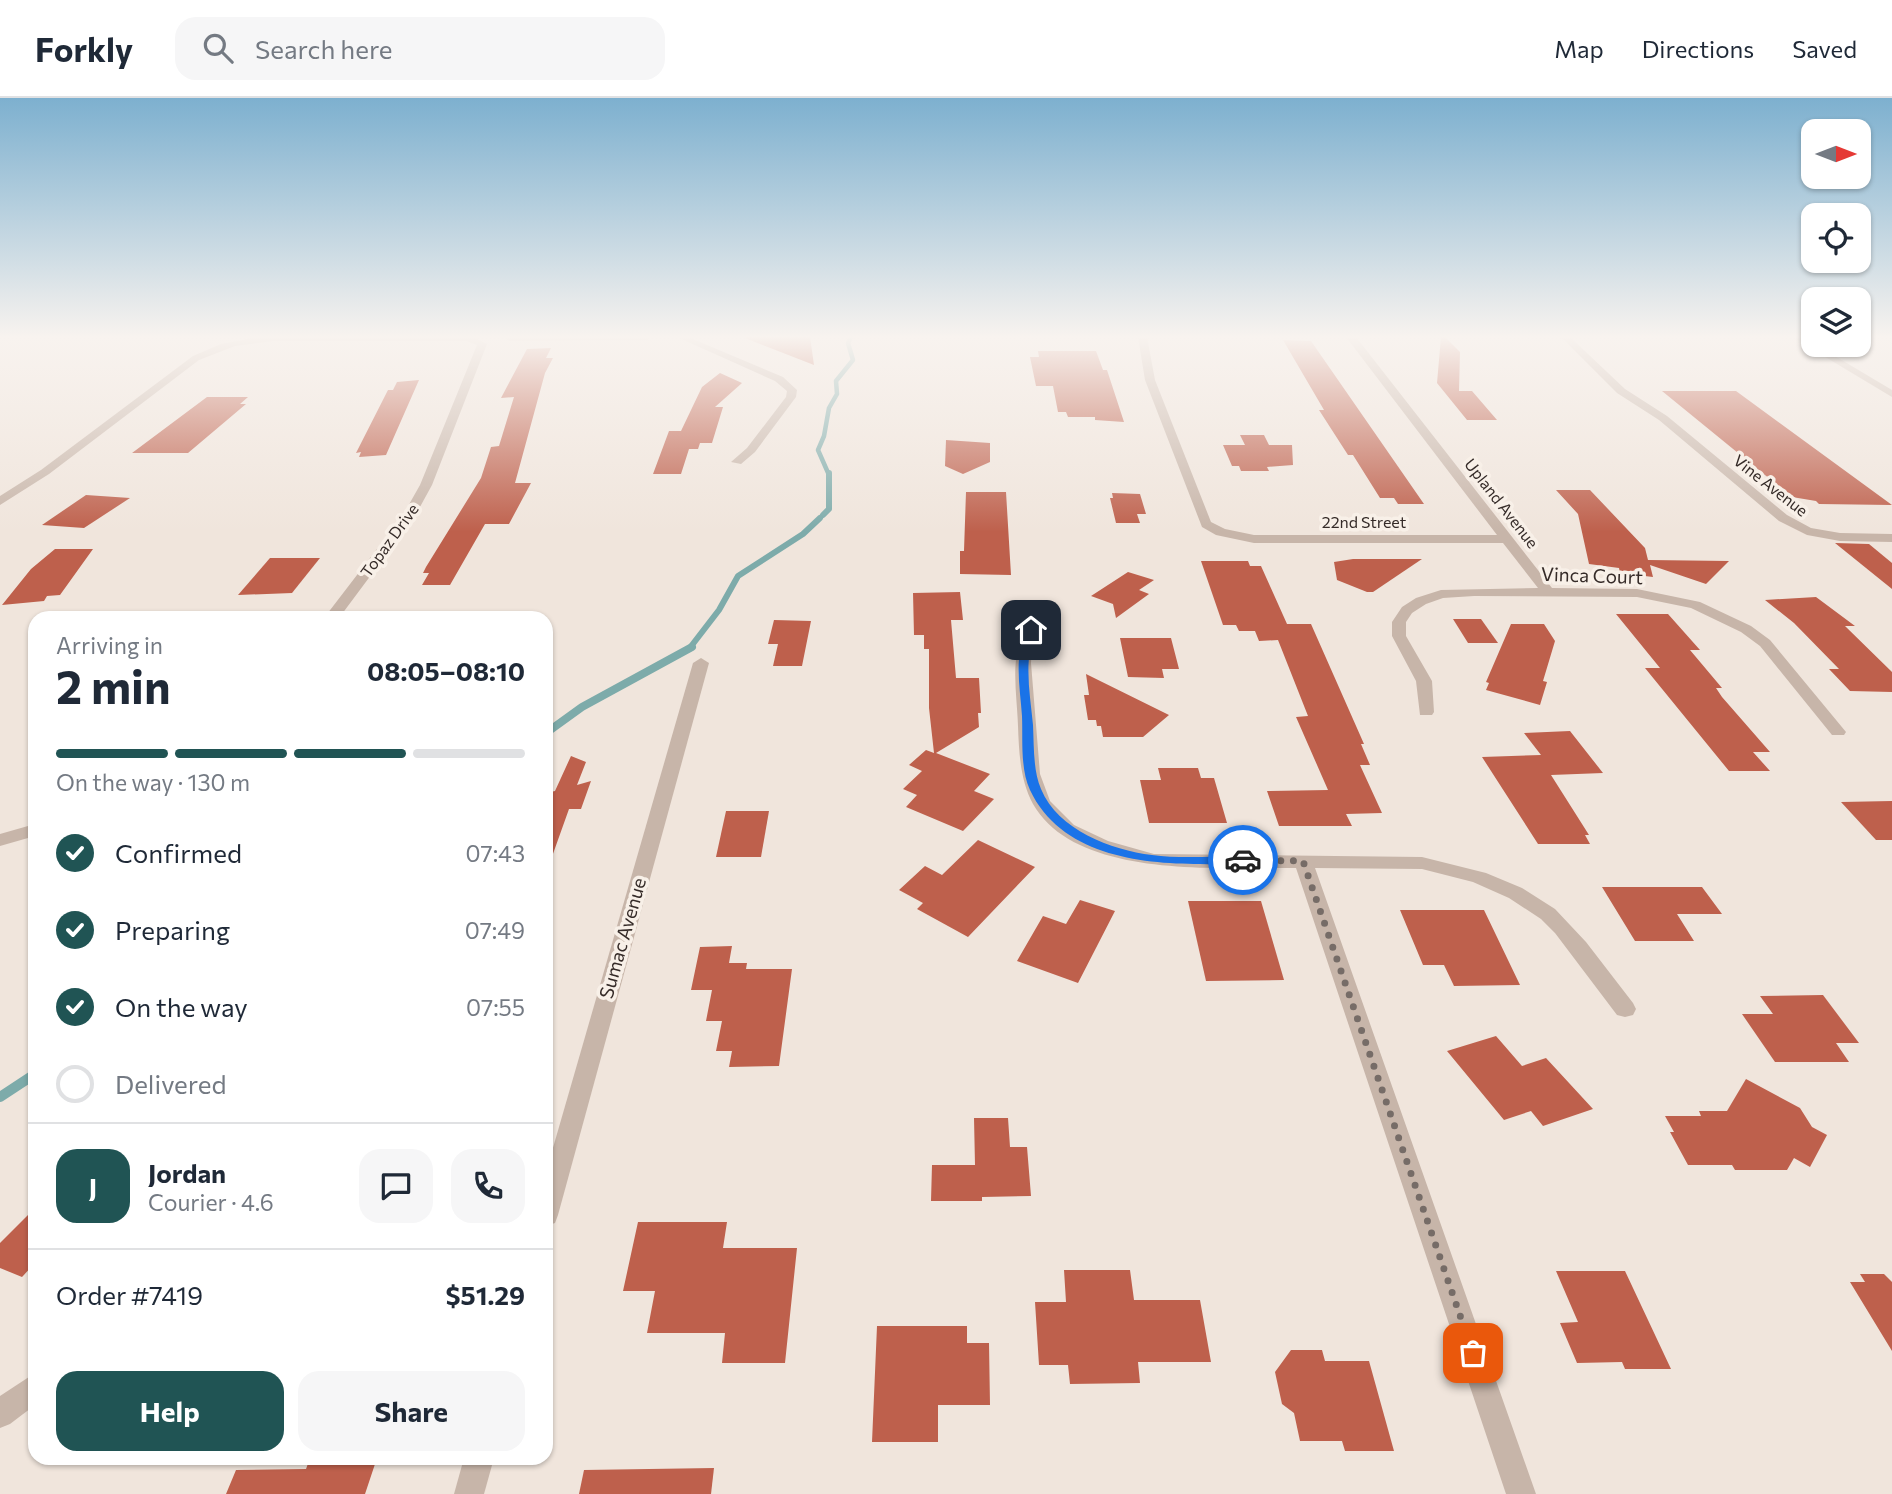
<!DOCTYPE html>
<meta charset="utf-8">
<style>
:root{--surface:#fff;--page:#f6f6f7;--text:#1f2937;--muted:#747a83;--line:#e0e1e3;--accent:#205454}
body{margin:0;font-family:Commissioner,sans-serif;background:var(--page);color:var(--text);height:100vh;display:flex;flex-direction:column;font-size:26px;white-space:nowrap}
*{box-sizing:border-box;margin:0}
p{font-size:23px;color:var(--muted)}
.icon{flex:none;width:38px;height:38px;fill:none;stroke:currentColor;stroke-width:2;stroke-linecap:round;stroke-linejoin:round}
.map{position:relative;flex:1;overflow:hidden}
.sheet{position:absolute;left:28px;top:513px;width:525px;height:854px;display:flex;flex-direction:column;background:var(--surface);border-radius:21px;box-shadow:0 2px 5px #0004}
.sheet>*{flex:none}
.needle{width:46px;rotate:90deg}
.fabs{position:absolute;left:1801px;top:21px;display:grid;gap:14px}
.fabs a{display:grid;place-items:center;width:70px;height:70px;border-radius:14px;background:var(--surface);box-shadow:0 2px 5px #0004;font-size:35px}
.pin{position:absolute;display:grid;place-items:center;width:60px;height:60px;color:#fff;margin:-30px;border-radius:14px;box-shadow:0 4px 10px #0006}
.courier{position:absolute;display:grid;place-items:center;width:70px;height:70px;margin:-35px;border:5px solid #1a73e8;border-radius:50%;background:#fff;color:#222;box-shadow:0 2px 9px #0007}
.overview em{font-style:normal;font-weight:700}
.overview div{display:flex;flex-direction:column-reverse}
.overview{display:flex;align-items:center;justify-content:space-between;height:119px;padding:0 28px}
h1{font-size:46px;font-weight:700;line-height:52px}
.bar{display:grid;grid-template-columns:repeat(4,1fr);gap:10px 7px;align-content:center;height:84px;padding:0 28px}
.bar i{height:9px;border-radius:5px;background:var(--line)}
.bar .current{background:var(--accent)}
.bar p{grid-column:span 4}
.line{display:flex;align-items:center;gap:18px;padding:0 28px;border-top:2px solid var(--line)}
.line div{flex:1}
.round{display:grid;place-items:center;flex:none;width:74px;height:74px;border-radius:21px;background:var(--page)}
ol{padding:0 28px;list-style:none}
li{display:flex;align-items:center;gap:21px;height:77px}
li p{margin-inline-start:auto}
li .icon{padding:7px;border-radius:50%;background:var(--accent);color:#fff;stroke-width:4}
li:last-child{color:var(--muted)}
li i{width:38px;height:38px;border:4px solid var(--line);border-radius:50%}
.button{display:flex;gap:14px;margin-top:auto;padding:14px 28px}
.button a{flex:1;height:80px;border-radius:21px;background:var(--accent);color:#fff;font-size:28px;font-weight:700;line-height:80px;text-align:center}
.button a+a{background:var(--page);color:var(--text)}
header{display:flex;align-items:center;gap:42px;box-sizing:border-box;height:98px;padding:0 35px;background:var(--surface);border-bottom:2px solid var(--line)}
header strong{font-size:33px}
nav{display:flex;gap:38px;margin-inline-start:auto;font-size:24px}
.search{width:490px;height:63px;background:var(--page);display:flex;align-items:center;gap:18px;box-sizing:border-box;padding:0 24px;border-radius:21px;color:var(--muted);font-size:26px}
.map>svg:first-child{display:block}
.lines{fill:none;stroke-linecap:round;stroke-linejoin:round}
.stream-far3{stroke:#7dabaa;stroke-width:4.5}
.stream-far2{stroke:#7dabaa;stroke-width:6}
.stream-far1{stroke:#7dabaa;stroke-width:8}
.stream{stroke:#7dabaa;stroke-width:10}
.building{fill:#be604c}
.minor{fill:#c7b5a9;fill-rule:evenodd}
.tertiary{fill:#c7b5a9;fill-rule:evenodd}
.route{fill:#1a73e8}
.done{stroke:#766c67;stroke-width:7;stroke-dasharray:0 12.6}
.labels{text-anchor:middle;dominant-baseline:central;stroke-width:7;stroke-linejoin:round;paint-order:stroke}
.far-street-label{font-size:16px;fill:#352b28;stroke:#f8f0e8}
.street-label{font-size:19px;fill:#352b28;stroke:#f8f0e8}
</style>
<header>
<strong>Forkly</strong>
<div class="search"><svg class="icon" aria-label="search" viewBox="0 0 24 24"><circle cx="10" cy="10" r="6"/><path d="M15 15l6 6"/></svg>Search here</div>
<nav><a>Map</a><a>Directions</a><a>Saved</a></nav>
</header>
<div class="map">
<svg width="1892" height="1396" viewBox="0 0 1892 1396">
<rect width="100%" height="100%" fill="#f0e5dc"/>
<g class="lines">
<path class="stream-far3" d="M829 377 818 352 824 338 829 310 837 296 836 283 853 262 848 245 851 239"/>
<g class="stream-far2">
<path d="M823 417 829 411V375"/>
<path d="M689 551 719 512 738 478 803 436 820 420"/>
</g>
<path class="stream-far1" d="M546 635 582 609 692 549"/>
<path class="stream" d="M0 999 35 976"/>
</g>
<g class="building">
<path d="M746 239H810L814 267 745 240Z"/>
<path d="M1441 239H1445L1460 254 1459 293H1472L1497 322H1467L1437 285Z"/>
<path d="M1283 242 1311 243 1424 406H1398L1394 400H1380L1353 357H1348L1319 312H1324Z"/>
<path d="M551 250 546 260H553L545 275 515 385H531L509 426H485L450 487H422L429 475H423L426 469 481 380 491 349 499 348 514 299 501 300 527 251Z"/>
<path d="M1038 253H1096L1103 272H1107L1124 324 1095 322V319H1068L1066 314H1058L1053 288H1036L1030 259H1039Z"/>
<path d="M720 275 742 285 715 309H723L712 345H700L698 351H689L681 376H653L669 333H681L702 289Z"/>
<path d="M419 282 386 357 359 359 361 354 356 355 388 292H393L397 284Z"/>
<path d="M1662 293H1736L1892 407 1819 406 1816 403 1792 399Z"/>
<path d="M207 299H248L240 306H246L188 355H132Z"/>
<path d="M1240 337H1264L1269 347H1292L1293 367 1267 369 1269 373H1241L1239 368H1232L1223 347H1245Z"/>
<path d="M946 342 990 345V364L963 376 945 368Z"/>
<path d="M1556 392H1590L1645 450 1648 462 1729 463 1706 486 1650 467 1653 479 1620 475 1619 470 1589 466 1578 416Z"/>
<path d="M966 394H1006L1011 477 960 476V453H964Z"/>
<path d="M1112 395 1140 396 1146 416H1137L1140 425H1116L1110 400H1113Z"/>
<path d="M86 397 130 400 84 430 42 427Z"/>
<path d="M1835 445 1869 446 1892 465V491Z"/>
<path d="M55 451H93L60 497 47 498 44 503 2 507 31 471Z"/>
<path d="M270 460H320L292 495 238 497Z"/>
<path d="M1353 461H1422L1373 494H1367L1337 482 1334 464Z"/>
<path d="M1201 463H1248L1250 468H1261L1287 526H1311L1364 646H1361L1370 667H1360L1382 715 1346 716 1352 728H1279L1267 693 1328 692 1296 619 1308 618 1278 542 1259 543 1255 533H1239L1236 527H1223Z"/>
<path d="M1128 474 1154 482 1139 492 1149 496 1116 520 1113 506 1091 498Z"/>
<path d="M960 494 963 522H951L956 580H979L981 615H978L979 629 936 655 990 676 974 693 994 701 963 733 906 709 917 697 903 691 922 673 909 667 926 652 934 655 929 610V551H924V537H914L913 495Z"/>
<path d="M1816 499 1855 528H1845L1892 574V594L1850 593 1829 571H1839L1794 525 1765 502Z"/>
<path d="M1616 516H1668L1700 552H1690L1722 590H1716L1722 599 1770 654H1753L1770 673H1729L1645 570H1660Z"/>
<path d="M1453 521H1481L1498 545H1468Z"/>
<path d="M774 522 811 523 802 568H773L778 546H768Z"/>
<path d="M1511 526H1544L1555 543 1543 583 1547 584 1540 607 1486 592 1489 585 1486 584Z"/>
<path d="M1120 540H1171L1179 571H1162L1164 580 1128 579Z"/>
<path d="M1086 576 1169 617 1143 639H1103L1101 628H1097L1096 622H1088L1084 597H1089Z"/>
<path d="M1570 633 1603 675 1551 677 1589 737H1585L1590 746H1538L1482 659 1541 657 1524 635Z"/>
<path d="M571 658 586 664 577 687 591 683 581 711H569L549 767 546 766V695L555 693Z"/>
<path d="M1158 670H1198L1201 680H1214L1227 725H1149L1140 682H1161Z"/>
<path d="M1892 703V742H1876L1841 704Z"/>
<path d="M726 713H769L761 759H716Z"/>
<path d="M978 742 1035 769 968 839 917 811 923 805 899 792 925 768 942 777Z"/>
<path d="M1602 789H1702L1722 816H1677L1694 843H1635Z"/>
<path d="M1080 802 1115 813 1078 885 1017 863 1043 818 1066 826Z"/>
<path d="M1188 803H1261L1284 882 1206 883Z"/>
<path d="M1400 812H1484L1520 887 1454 888 1444 867H1423Z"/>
<path d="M732 848 729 865H747L746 871H792L779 968 729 969 732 953H716L722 923H706L712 892H691L700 849Z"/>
<path d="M1823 897 1859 945H1836L1849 964H1775L1742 916H1773L1760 898Z"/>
<path d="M1496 938 1522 968 1546 960 1593 1011 1543 1028 1531 1013 1504 1022 1447 953Z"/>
<path d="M1746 981 1800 1010 1812 1029 1827 1037 1810 1069 1794 1060 1787 1072H1735L1732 1067H1688L1670 1034H1674L1665 1018H1701L1699 1013H1727Z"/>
<path d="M974 1020H1008L1010 1049H1027L1031 1098 982 1099V1103H931L932 1067H975Z"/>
<path d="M35 1110V1165L22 1179 0 1170V1145Z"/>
<path d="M638 1124H727L723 1150H797L785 1265H722L725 1235H647L655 1193H623Z"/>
<path d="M1064 1172H1130L1134 1202H1200L1211 1264H1138L1140 1285 1070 1286 1068 1267H1039L1035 1204H1066Z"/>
<path d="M1556 1173H1625L1671 1271H1625L1622 1264 1577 1265 1560 1225 1578 1224Z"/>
<path d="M1860 1176H1884L1892 1184V1253L1850 1184H1865Z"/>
<path d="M877 1228H967V1245H989L990 1307H938V1344H872Z"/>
<path d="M1291 1252H1322L1325 1263H1369L1394 1353H1345L1342 1343H1300L1294 1315 1282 1306 1275 1274Z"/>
<path d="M310 1360H377L365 1396H226L236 1372 306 1371Z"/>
<path d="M714 1370 711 1396H579L584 1372Z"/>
</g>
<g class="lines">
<g class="minor">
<path d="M258 239H473L487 246 432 387 415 418 339 520H324L403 417 420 387 477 247 467 243H273L235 248 199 262 49 376 0 407V398L41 372 193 258 221 246Z"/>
<path d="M505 239H652L647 242 509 243Z"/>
<path d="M677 239H688L783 279 797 292 796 299 755 354 741 366 731 364 747 350 786 299 787 293 775 283Z"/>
<path d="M1138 239H1147L1155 282 1211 424 1225 431 1254 437H1497L1346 239H1356L1552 490 1637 491 1700 504 1751 528 1770 542 1846 634 1844 637H1832L1760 548 1741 534 1691 510 1637 499 1474 498 1443 500 1426 506 1412 515 1406 524V538L1432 583 1434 614 1432 617H1420L1416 583 1392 538V524L1402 509 1416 500 1441 492 1538 490 1503 445H1254L1216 437 1202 429 1145 282Z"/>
<path d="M1561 239H1570L1625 291 1667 318 1787 417 1811 430 1840 435 1892 436V444L1840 443 1807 437 1779 423 1659 322 1617 295Z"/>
<path d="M1031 528 1038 532 1032 546 1031 565 1040 676 1050 703 1074 727 1108 743 1154 756 1422 759 1486 775 1522 790 1555 811 1586 844 1633 905 1636 911 1633 917 1625 919 1617 917 1555 835 1541 821 1509 800 1473 784 1422 771 1315 770 1536 1396H1506L1296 770C1222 769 1076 782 1033 706 1020 682 1019 654 1018 628 1017 596 1009 557 1026 529Z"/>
<path d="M701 560 709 565 558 1117 555 1125 546 1128V1074L693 565Z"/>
<path d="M35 726V738L0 748V736Z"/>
<path d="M35 1275V1307L10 1326 0 1330V1298Z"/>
<path d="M464 1360H494L484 1396H454Z"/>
</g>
<path class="tertiary" d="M1792 239H1803L1892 292V299Z"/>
</g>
<linearGradient id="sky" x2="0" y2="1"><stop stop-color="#7db0cf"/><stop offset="0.55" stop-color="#f8f3ef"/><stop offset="1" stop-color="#f8f3ef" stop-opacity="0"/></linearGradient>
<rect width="1892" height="434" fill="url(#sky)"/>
<path class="route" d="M1028 530 1036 532C1023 562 1030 595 1033 627 1034 647 1033 673 1041 691 1058 732 1111 752 1152 757 1181 761 1214 758 1243 758L1250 762 1248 765C1233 769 1215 766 1200 766 1138 766 1060 756 1030 692 1020 671 1023 640 1022 618 1020 588 1013 557 1028 530Z"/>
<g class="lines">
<path class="done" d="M1243 762 1303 763 1473 1255"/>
</g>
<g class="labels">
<g class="far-street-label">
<text transform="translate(1771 387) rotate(38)">Vine Avenue</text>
<text transform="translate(1502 405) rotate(52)">Upland Avenue</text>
<text x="1364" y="423">22nd Street</text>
<text transform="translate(389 442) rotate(-54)">Topaz Drive</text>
</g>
<g class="street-label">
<text transform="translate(1592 477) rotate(2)">Vinca Court</text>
<text transform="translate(622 840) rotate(-74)">Sumac Avenue</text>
</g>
</g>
</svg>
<div class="fabs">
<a><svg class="needle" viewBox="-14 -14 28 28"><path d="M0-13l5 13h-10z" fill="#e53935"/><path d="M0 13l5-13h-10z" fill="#747a83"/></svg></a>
<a><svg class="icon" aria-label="locate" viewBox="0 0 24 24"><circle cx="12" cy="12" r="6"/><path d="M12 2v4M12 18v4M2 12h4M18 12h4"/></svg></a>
<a><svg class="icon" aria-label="layers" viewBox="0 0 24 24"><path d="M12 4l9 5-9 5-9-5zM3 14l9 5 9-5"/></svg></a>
</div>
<div class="pin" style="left:1473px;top:1255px;background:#ea580c"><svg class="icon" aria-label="bag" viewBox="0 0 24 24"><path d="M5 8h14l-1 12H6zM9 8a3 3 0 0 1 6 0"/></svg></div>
<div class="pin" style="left:1031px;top:532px;background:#1f2937"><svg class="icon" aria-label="home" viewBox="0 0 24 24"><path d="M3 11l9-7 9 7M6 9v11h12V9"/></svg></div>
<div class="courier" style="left:1243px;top:762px"><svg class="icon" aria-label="car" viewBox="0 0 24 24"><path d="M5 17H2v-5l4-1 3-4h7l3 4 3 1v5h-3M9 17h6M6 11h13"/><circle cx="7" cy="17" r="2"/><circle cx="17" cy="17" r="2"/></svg></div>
<section class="sheet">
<div class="overview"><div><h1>2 min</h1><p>Arriving in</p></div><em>08:05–08:10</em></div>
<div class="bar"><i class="current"></i><i class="current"></i><i class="current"></i><i></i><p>On the way · 130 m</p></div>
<ol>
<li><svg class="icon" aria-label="check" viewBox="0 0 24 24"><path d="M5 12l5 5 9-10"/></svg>Confirmed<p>07:43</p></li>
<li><svg class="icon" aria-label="check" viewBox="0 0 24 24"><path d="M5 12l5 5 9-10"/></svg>Preparing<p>07:49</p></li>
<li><svg class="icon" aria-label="check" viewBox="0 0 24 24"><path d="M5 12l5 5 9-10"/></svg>On the way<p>07:55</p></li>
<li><i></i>Delivered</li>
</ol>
<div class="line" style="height:126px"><b class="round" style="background:var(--accent);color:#fff">J</b><div><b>Jordan</b><p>Courier · 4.6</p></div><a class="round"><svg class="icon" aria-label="chat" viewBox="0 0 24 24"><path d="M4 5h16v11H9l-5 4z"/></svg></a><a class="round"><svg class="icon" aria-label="phone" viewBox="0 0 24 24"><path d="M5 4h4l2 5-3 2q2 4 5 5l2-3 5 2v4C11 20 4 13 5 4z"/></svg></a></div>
<div class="line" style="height:91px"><div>Order #7419</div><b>$51.29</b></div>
<div class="button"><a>Help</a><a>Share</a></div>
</section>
</div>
